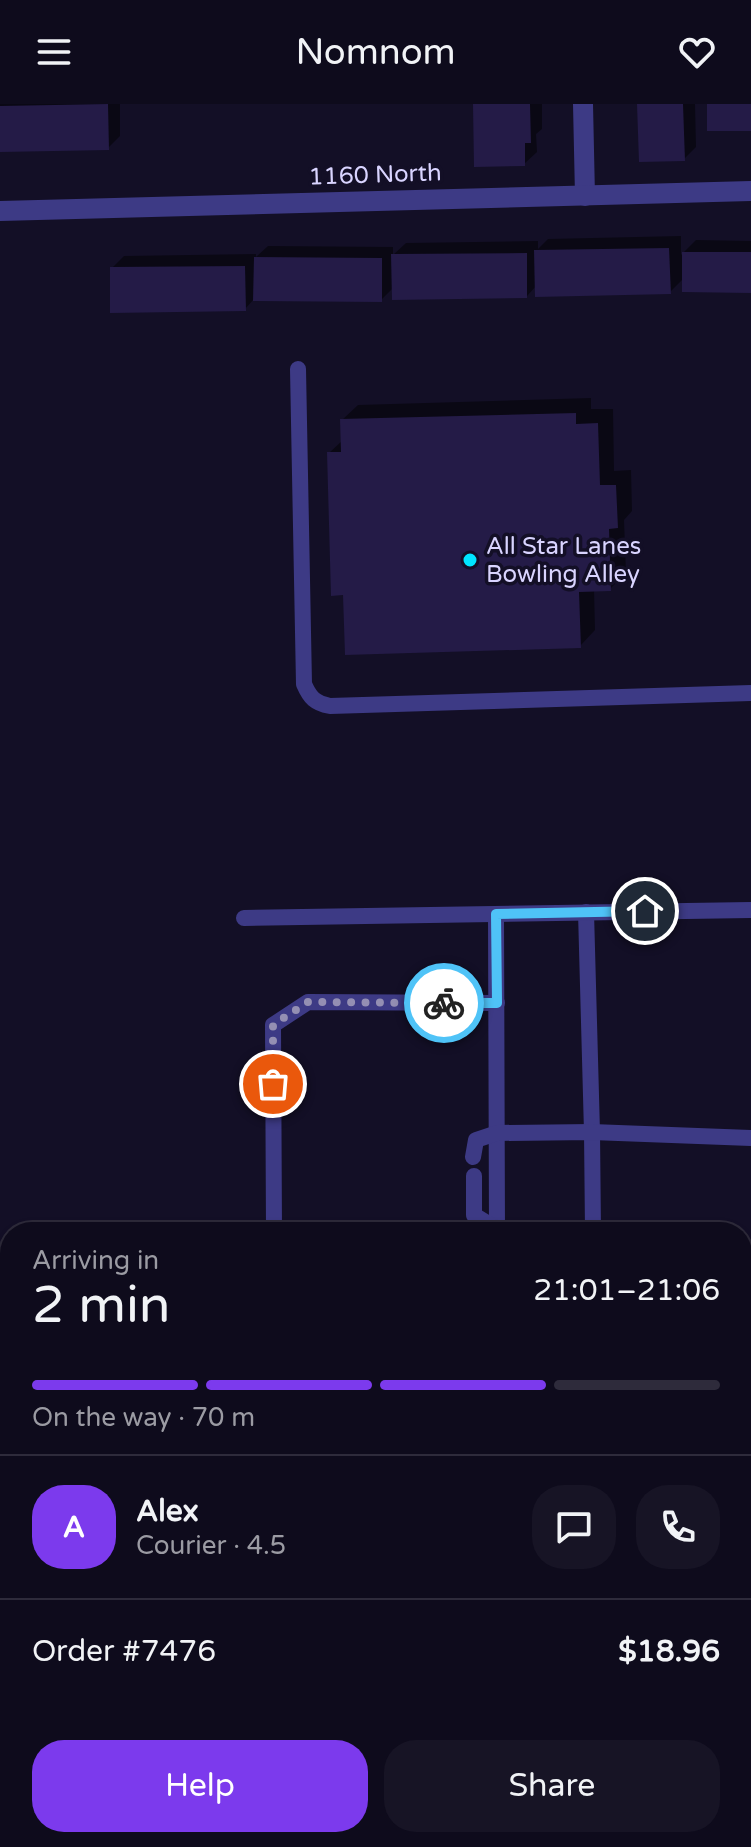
<!DOCTYPE html>
<meta charset="utf-8">
<style>
:root{--surface:#0e0b1c;--page:#171425;--text:#f1f3f6;--muted:#9b9ba3;--line:#2e2b3b;--accent:#7c3aed}
body{margin:0;font-family:"Varela Round",sans-serif;background:var(--page);color:var(--text);height:100vh;display:flex;flex-direction:column;font-size:30px;white-space:nowrap}
*{box-sizing:border-box;margin:0}
p{font-size:26px;color:var(--muted)}
.icon{flex:none;width:44px;height:44px;fill:none;stroke:currentColor;stroke-width:2;stroke-linecap:round;stroke-linejoin:round}
.map{position:relative;flex:1;overflow:hidden}
.sheet{position:absolute;left:0px;top:1118px;width:752px;height:626px;display:flex;flex-direction:column;background:var(--surface);border-radius:32px 32px 0 0;box-shadow:0 2px 6px #0004,0 0 0 2px var(--line)}
.sheet>*{flex:none}
.pin{position:absolute;display:grid;place-items:center;width:68px;height:68px;color:#fff;margin:-34px;border:4px solid #fff;border-radius:50%;box-shadow:0 2px 8px #0007}
.courier{position:absolute;display:grid;place-items:center;width:80px;height:80px;margin:-40px;border:6px solid #4fc3f7;border-radius:50%;background:#fff;color:#222;box-shadow:0 2px 10px #0007}
.overview em{font-style:normal;font-weight:600}
.overview div{display:flex;flex-direction:column-reverse}
.overview{display:flex;align-items:center;justify-content:space-between;height:136px;padding:0 32px}
h1{font-size:52px;font-weight:600;line-height:60px}
.bar{display:grid;grid-template-columns:repeat(4,1fr);gap:12px 8px;align-content:center;height:96px;padding:0 32px}
.bar i{height:10px;border-radius:6px;background:var(--line)}
.bar .current{background:var(--accent)}
.bar p{grid-column:span 4}
.line{display:flex;align-items:center;gap:20px;padding:0 32px;border-top:2px solid var(--line)}
.line div{flex:1}
.round{display:grid;place-items:center;flex:none;width:84px;height:84px;border-radius:32px;background:var(--page)}
.cta{display:flex;gap:16px;margin-top:auto;padding:16px 32px}
.cta a{flex:1;height:92px;border-radius:32px;background:var(--accent);color:#fff;font-size:32px;font-weight:600;line-height:92px;text-align:center}
.cta a+a{background:var(--page);color:var(--text)}
header{display:flex;justify-content:space-between;align-items:center;height:104px;padding:0 32px;background:var(--surface);font-size:36px;font-weight:600}
.map>svg:first-child{display:block}
.shadow{fill:#0007}
.building{fill:#241b47}
.lines{fill:none;stroke-linecap:round;stroke-linejoin:round}
.lane{stroke:#3d3a85;stroke-width:16}
.street{stroke:#3d3a85;stroke-width:20}
.secondary{stroke:#6f6bff;stroke-width:20}
.done{stroke:#948fb3;stroke-width:8;stroke-dasharray:0 14.4}
.route{stroke:#4fc3f7;stroke-width:10}
.poi-dot{fill:#00e5ff;stroke:#130f26;stroke-width:3}
.labels{text-anchor:middle;dominant-baseline:central;stroke-width:7;stroke-linejoin:round;paint-order:stroke}
.street-label{font-size:24px;fill:#d9d4ff;stroke:#130f26}
.poi-label{font-size:24px;fill:#d9d4ff;stroke:#130f26;text-anchor:start}
</style>
<header><svg class="icon" aria-label="menu" viewBox="0 0 24 24"><path d="M4 6h16M4 12h16M4 18h16"/></svg>Nomnom<svg class="icon" aria-label="heart" viewBox="0 0 24 24"><path d="M12 20l-8-8c-3-5 5-10 8-4 3-6 11-1 8 4z"/></svg></header>
<div class="map">
<svg width="751" height="1743" viewBox="0 0 751 1743">
<rect width="100%" height="100%" fill="#130f26"/>
<g class="shadow">
<path d="M0 0H120V32L108 44 0 46Z"/>
<path d="M475 0H542V25L536 30 537 48 524 60Z"/>
<path d="M639 0H695L696 43 684 55Z"/>
<path d="M681 132V151L696 136 751 137V187L684 174 670 188 537 181 527 192 394 183 381 196 254 195 245 205 112 164 124 152 256 150V153L268 142 393 143V151L406 139 538 137V145L548 135Z"/>
<path d="M591 294V305H613L614 367 631 366 632 407 624 416 626 469 610 485H594L595 526 580 542 345 489 329 349 343 336 342 316 358 301Z"/>
</g>
<g class="building">
<path d="M108 0 109 46 0 48V2Z"/>
<path d="M473 0H530L531 39H525V62L474 63Z"/>
<path d="M637 0H683L685 57 639 58Z"/>
<rect x="707" y="0" width="44" height="27"/>
<path d="M669 144 671 190 535 193 534 146Z"/>
<path d="M682 148H751V189L682 188Z"/>
<path d="M527 149V194L392 196 391 150Z"/>
<path d="M254 153 382 154V198L253 197Z"/>
<path d="M245 162 246 207 110 209V163Z"/>
<path d="M576 309V320L598 319 600 381H616L618 424 609 425 611 487 579 488 581 544 345 551 343 491 331 492 327 348H341L340 315Z"/>
</g>
<g class="lines">
<g class="lane">
<path d="M298 265 304 580C310 594 315 599 330 602L751 589"/>
<path d="M586 808 592 1028 593 1128"/>
<path d="M496 810 497 1128"/>
<path d="M244 814 751 806"/>
<path d="M473 1053 476 1036 497 1029 592 1028 751 1034"/>
<path d="M474 1072V1111L497 1125"/>
<path d="M274 1128 273 921 308 898 497 899"/>
</g>
<g class="street">
<path d="M583 0 585 92"/>
<path d="M0 107 751 87"/>
<path d="M0 1584H10"/>
<path d="M349 1734V1743"/>
</g>
<g class="secondary">
<path d="M742 1346H751"/>
<path d="M0 1363H10"/>
</g>
</g>
<g class="lines">
<path class="done" d="M273 980V921L308 898 444 899"/>
<path class="route" d="M444 899H497L496 810 645 807"/>
</g>
<circle class="poi-dot" cx="470" cy="456" r="8"/>
<g class="labels">
<g class="street-label">
<text transform="translate(375 71) rotate(-2)">1160 North</text>
</g>
<g class="poi-label">
<text x="486" y="442">All Star Lanes<tspan x="486" dy="28">Bowling Alley</tspan></text>
</g>
</g>
</svg>
<div class="pin" style="left:273px;top:980px;background:#ea580c"><svg class="icon" aria-label="bag" viewBox="0 0 24 24"><path d="M5 8h14l-1 12H6zM9 8a3 3 0 0 1 6 0"/></svg></div>
<div class="pin" style="left:645px;top:807px;background:#1f2937"><svg class="icon" aria-label="home" viewBox="0 0 24 24"><path d="M3 11l9-7 9 7M6 9v11h12V9"/></svg></div>
<div class="courier" style="left:444px;top:899px"><svg class="icon" aria-label="bike" viewBox="0 0 24 24"><circle cx="6" cy="16" r="4"/><circle cx="18" cy="16" r="4"/><path d="M6 16l4-8h5l3 8M10 8l3 8H6M13 5h3"/></svg></div>
<section class="sheet">
<div class="overview"><div><h1>2 min</h1><p>Arriving in</p></div><em>21:01–21:06</em></div>
<div class="bar"><i class="current"></i><i class="current"></i><i class="current"></i><i></i><p>On the way · 70 m</p></div>
<div class="line" style="height:144px"><b class="round" style="background:var(--accent);color:#fff">A</b><div><b>Alex</b><p>Courier · 4.5</p></div><a class="round"><svg class="icon" aria-label="chat" viewBox="0 0 24 24"><path d="M4 5h16v11H9l-5 4z"/></svg></a><a class="round"><svg class="icon" aria-label="phone" viewBox="0 0 24 24"><path d="M5 4h4l2 5-3 2q2 4 5 5l2-3 5 2v4C11 20 4 13 5 4z"/></svg></a></div>
<div class="line" style="height:104px"><div>Order #7476</div><b>$18.96</b></div>
<div class="cta"><a>Help</a><a>Share</a></div>
</section>
</div>
